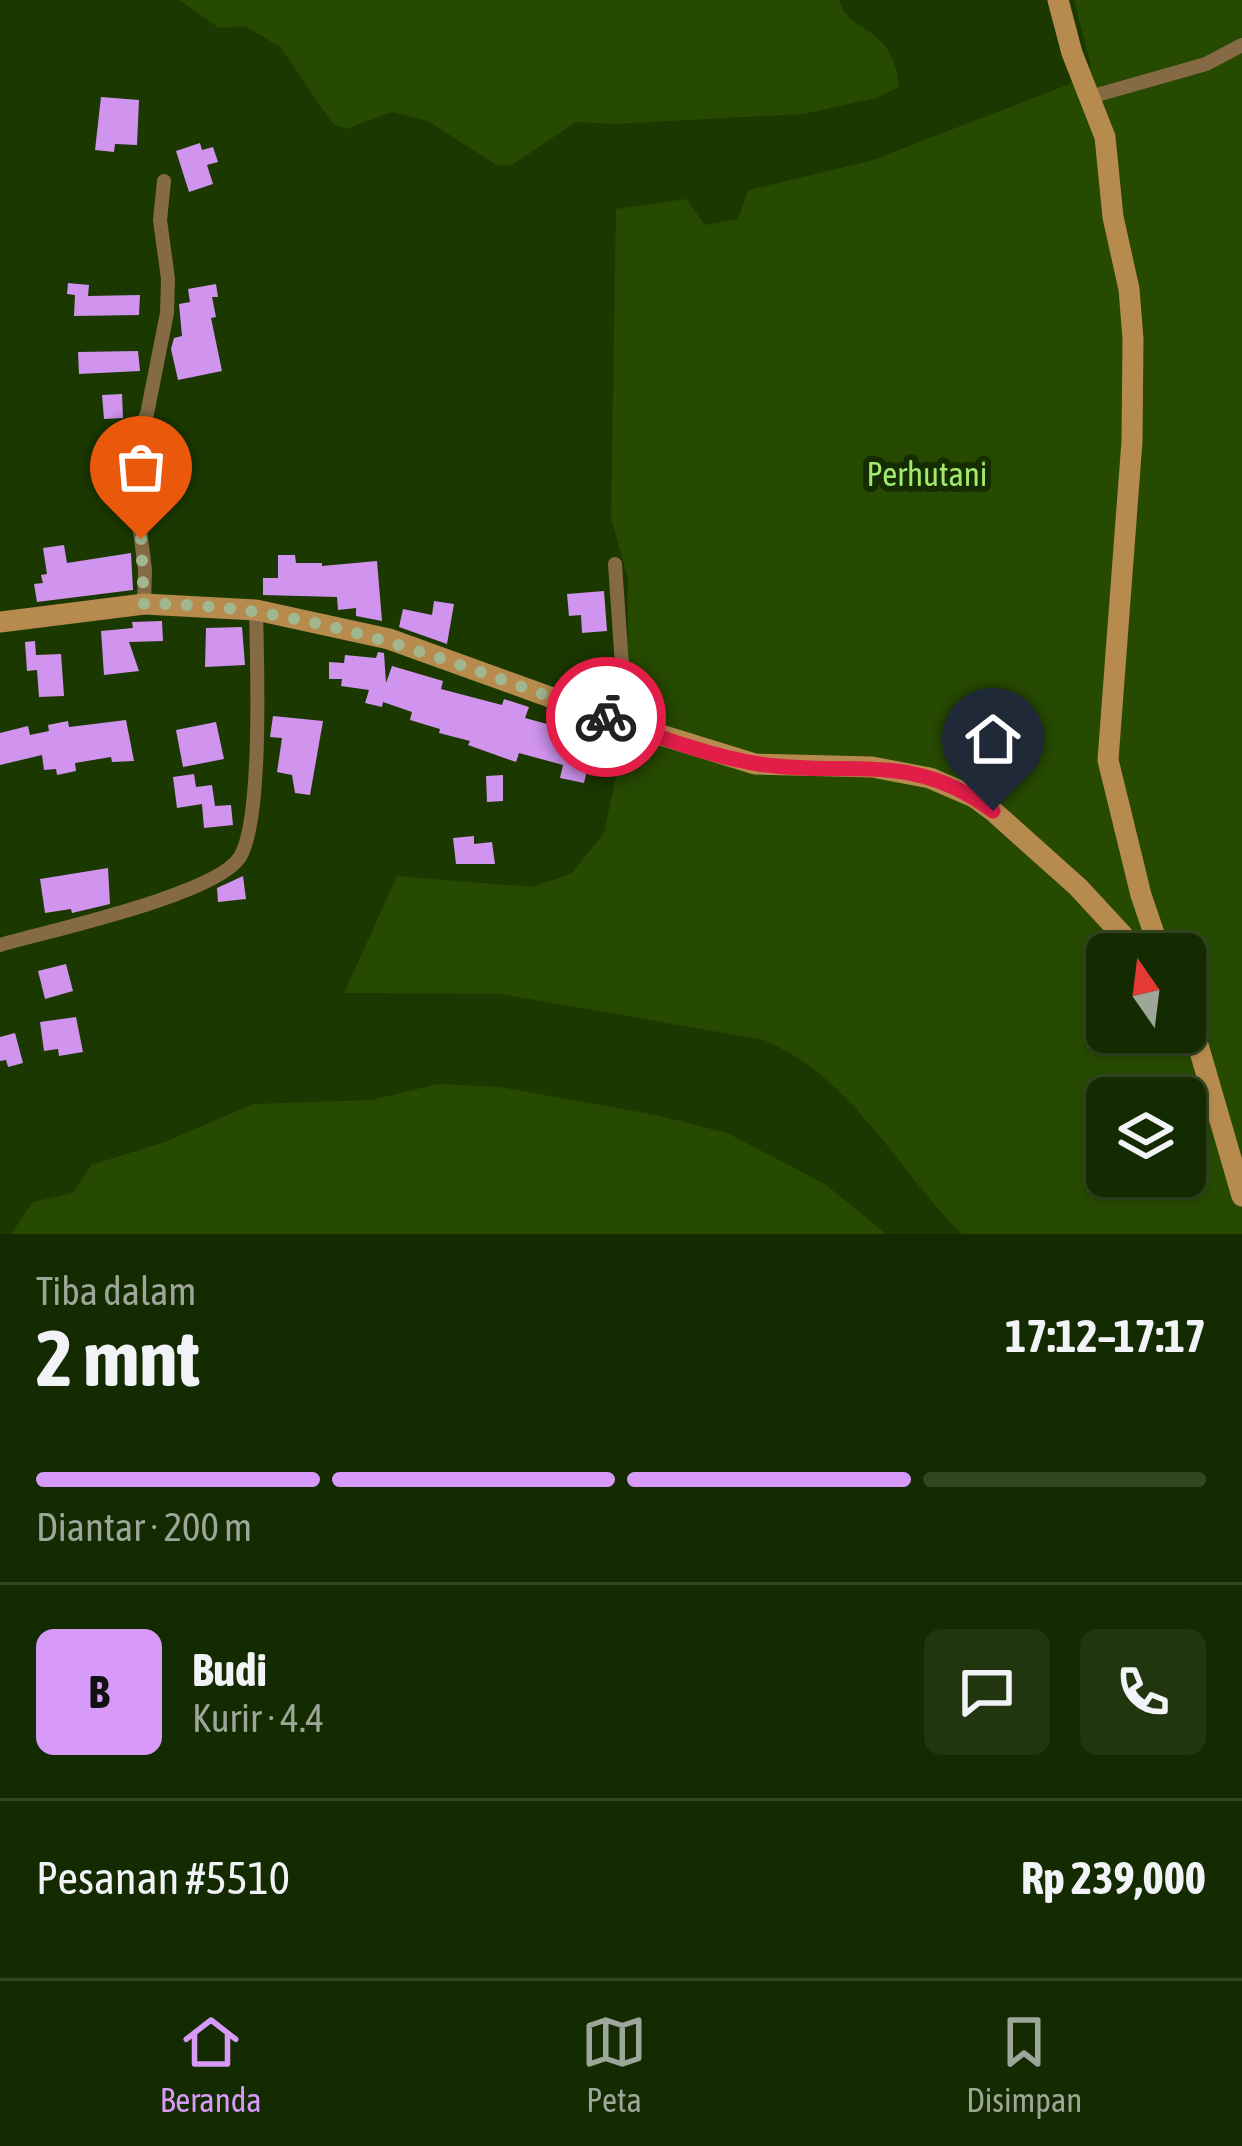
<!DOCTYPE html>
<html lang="id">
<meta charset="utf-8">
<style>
:root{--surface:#142a00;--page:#21360f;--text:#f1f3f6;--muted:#9da799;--line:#334622;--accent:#d89af8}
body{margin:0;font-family:"Asap Condensed",sans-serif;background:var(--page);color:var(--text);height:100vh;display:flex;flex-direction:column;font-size:45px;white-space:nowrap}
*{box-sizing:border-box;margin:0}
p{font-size:39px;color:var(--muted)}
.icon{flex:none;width:66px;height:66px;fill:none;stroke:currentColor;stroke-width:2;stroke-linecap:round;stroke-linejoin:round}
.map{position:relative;height:1234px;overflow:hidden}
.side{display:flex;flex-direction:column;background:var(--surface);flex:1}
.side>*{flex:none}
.needle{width:78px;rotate:346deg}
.tools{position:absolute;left:1086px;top:933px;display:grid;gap:24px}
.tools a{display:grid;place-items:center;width:120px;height:120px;border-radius:18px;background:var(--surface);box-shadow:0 3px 9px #0004,0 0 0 3px var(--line);font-size:60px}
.pin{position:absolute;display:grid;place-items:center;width:102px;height:102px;color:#fff;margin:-123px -51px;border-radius:50% 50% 50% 0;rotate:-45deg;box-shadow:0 0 12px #0007}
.pin .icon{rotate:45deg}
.courier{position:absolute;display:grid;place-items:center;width:120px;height:120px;margin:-60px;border:9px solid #e11d48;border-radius:50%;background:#fff;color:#222;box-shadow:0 3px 15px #0007}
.overview em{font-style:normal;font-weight:700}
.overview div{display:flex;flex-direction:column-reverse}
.overview{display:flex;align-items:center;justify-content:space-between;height:204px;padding:0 36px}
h1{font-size:78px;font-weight:700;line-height:90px}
.bar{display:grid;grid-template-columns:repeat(4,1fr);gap:18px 12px;align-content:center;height:144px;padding:0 36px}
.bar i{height:15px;border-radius:9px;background:var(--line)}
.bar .current{background:var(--accent)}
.bar p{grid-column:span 4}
.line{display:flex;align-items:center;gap:30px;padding:0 36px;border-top:3px solid var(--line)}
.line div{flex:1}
.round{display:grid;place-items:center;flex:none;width:126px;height:126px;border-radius:18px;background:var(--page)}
.dock{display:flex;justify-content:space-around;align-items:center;height:168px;border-top:3px solid var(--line);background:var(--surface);font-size:33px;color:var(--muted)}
.dock a{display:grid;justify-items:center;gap:6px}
.dock .current{color:var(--accent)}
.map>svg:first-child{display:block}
.green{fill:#264a00;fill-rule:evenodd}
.building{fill:#d094ef}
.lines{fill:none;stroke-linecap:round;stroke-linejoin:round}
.street{stroke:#866a46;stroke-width:14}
.secondary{stroke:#b78b4e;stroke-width:21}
.done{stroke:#a0b78f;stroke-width:12;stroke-dasharray:0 21.6}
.route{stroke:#e11d48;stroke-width:15}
.labels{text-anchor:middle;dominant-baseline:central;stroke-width:12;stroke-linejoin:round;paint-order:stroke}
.park-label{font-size:33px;fill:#a3e96f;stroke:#162c02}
</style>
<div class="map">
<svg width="1242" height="1234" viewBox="0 0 1242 1234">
<rect width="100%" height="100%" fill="#1b3800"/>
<g class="green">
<path d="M179 0H839C848 35 893 22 899 87L877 98 803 114 613 124 576 122 512 165 498 166 428 121 392 112 346 129 333 124 280 47 245 26 219 28Z"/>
<path d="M1074 0H1242V1234H962C893 1166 857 1081 764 1040L501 994 344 993 397 876 533 887 572 873 604 833 624 740 627 688 628 579 611 518 616 209 686 199 705 225 738 219 748 190 870 161 1067 85 1091 67ZM1107 954H1185V1032H1107ZM1107 1098H1185V1176H1107Z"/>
<path d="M438 1084 500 1087 656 1115 727 1133 825 1184 886 1234H11L33 1202 73 1193 91 1165 165 1142 253 1104 371 1100Z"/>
</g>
<g class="building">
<path d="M101 97 139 100 137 145 115 144 114 152 95 150Z"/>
<path d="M200 143 202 150 213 147 218 162 207 165 213 184 189 192 176 151Z"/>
<path d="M68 283 89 285 88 296 140 295 139 315 74 316 75 295 67 294Z"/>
<path d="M216 284 218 297H212L216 317 211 318 222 371 178 380 171 349 174 338 182 336 179 304 190 302 188 289Z"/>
<path d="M138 351 140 371 79 374 78 352Z"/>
<path d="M122 394 123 418 104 419 102 395Z"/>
<path d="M64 545 67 563 131 553 133 590 37 602 34 584 43 583 41 575 47 574 43 548Z"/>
<path d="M278 555H295L296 563H322V566L377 561 382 621 356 616V608L338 610 337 597 263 595V578H278Z"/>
<path d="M604 591 607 631 582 633 581 615 569 616 567 594Z"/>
<path d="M434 601 454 604 447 644 399 627 403 609 432 615Z"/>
<path d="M162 621 163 641 129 642 139 671 104 675 101 631 133 628 132 622Z"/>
<path d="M242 627 245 665 205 667 206 628Z"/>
<path d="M35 641 36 655 61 654 64 696 39 697 37 670 27 671 25 642Z"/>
<path d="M378 652 384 653 386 683 392 666 443 681 441 689 502 705 504 699 529 707 525 718 573 731 576 723 594 729 582 769 587 770 584 783 560 778 563 765 519 753 516 762 468 745 470 741 439 733 440 729 410 720 412 712 383 702 382 707 365 703 369 690 341 686 342 679H329V662L344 663 345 655 376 658Z"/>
<path d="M273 716 323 721 310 795 295 793 292 775 277 772 282 738 270 737Z"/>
<path d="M126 720 134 761 112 762 111 757 75 763 76 771 57 775 56 769 44 770 42 755 0 765V733L28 726 30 735 49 731 48 725 68 721 69 727Z"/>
<path d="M216 722 224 759 183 767 176 730Z"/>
<path d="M194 774 196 787 212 785 215 806 231 805 233 825 204 828 202 804 177 808 173 777Z"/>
<path d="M503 775V801L487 802 486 776Z"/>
<path d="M474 836V844L492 842 495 864H456L453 838Z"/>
<path d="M108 868 110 904 72 913 71 909 45 913 40 879Z"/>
<path d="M243 876 246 899 218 902 217 888Z"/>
<path d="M66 964 73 991 45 999 38 971Z"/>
<path d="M76 1017 83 1052 59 1056 58 1049 44 1051 40 1022Z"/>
<path d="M15 1033 23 1063 8 1067 6 1060 0 1061V1037Z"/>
</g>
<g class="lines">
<g class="street">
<path d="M1090 97 1206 64 1242 45"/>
<path d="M615 564 622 666 619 722"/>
<path d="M144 604 145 570 130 451 147 414 167 313 168 279 160 220 164 181"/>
<path d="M0 945C48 931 216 895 240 857 263 819 257 660 256 610"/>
</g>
<g class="secondary">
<path d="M1058 0 1072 53 1105 137 1113 217 1129 289 1133 339 1132 441 1108 760 1141 895 1161 954"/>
<path d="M0 622 144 604 256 610 389 639 619 722 755 764 872 767 930 778 974 797 993 811 1078 887 1140 954"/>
<path d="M1185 1013 1194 1031 1242 1196"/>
</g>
</g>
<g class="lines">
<path class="done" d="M141 539 144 604C307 602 455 663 606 717"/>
<path class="route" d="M606 717C654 735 708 756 759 764 848 778 911 749 993 811"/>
</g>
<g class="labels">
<g class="park-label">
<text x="927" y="474">Perhutani</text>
</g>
</g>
</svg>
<div class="tools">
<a><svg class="needle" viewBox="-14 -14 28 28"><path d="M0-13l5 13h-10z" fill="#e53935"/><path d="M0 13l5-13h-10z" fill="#9da799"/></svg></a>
<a><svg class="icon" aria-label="layers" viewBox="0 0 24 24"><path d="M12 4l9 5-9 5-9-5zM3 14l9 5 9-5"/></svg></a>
</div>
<div class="pin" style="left:141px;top:539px;background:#ea580c"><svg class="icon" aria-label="bag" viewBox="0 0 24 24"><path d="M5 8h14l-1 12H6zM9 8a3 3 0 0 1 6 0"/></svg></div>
<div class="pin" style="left:993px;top:811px;background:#1f2937"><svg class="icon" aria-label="home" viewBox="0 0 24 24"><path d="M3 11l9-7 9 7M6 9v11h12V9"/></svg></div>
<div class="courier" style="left:606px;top:717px"><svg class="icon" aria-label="bike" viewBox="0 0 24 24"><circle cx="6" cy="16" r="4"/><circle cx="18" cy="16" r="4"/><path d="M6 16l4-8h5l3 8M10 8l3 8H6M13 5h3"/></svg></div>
</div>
<section class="side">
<div class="overview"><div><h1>2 mnt</h1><p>Tiba dalam</p></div><em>17:12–17:17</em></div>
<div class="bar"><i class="current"></i><i class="current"></i><i class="current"></i><i></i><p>Diantar · 200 m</p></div>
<div class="line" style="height:216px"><b class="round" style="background:var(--accent);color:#111">B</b><div><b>Budi</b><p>Kurir · 4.4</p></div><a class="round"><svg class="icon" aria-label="chat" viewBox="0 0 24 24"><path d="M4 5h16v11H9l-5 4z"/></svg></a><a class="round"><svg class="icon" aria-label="phone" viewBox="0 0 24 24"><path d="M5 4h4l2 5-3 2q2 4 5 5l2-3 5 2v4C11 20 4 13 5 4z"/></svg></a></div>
<div class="line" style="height:156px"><div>Pesanan #5510</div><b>Rp 239,000</b></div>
</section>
<nav class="dock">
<a class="current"><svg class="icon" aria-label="home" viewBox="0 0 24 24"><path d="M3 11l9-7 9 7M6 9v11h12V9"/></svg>Beranda</a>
<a><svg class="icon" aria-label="map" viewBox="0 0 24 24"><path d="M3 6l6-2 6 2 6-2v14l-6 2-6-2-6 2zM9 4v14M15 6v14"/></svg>Peta</a>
<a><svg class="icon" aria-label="saved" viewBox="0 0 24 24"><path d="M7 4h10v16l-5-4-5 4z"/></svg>Disimpan</a>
</nav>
